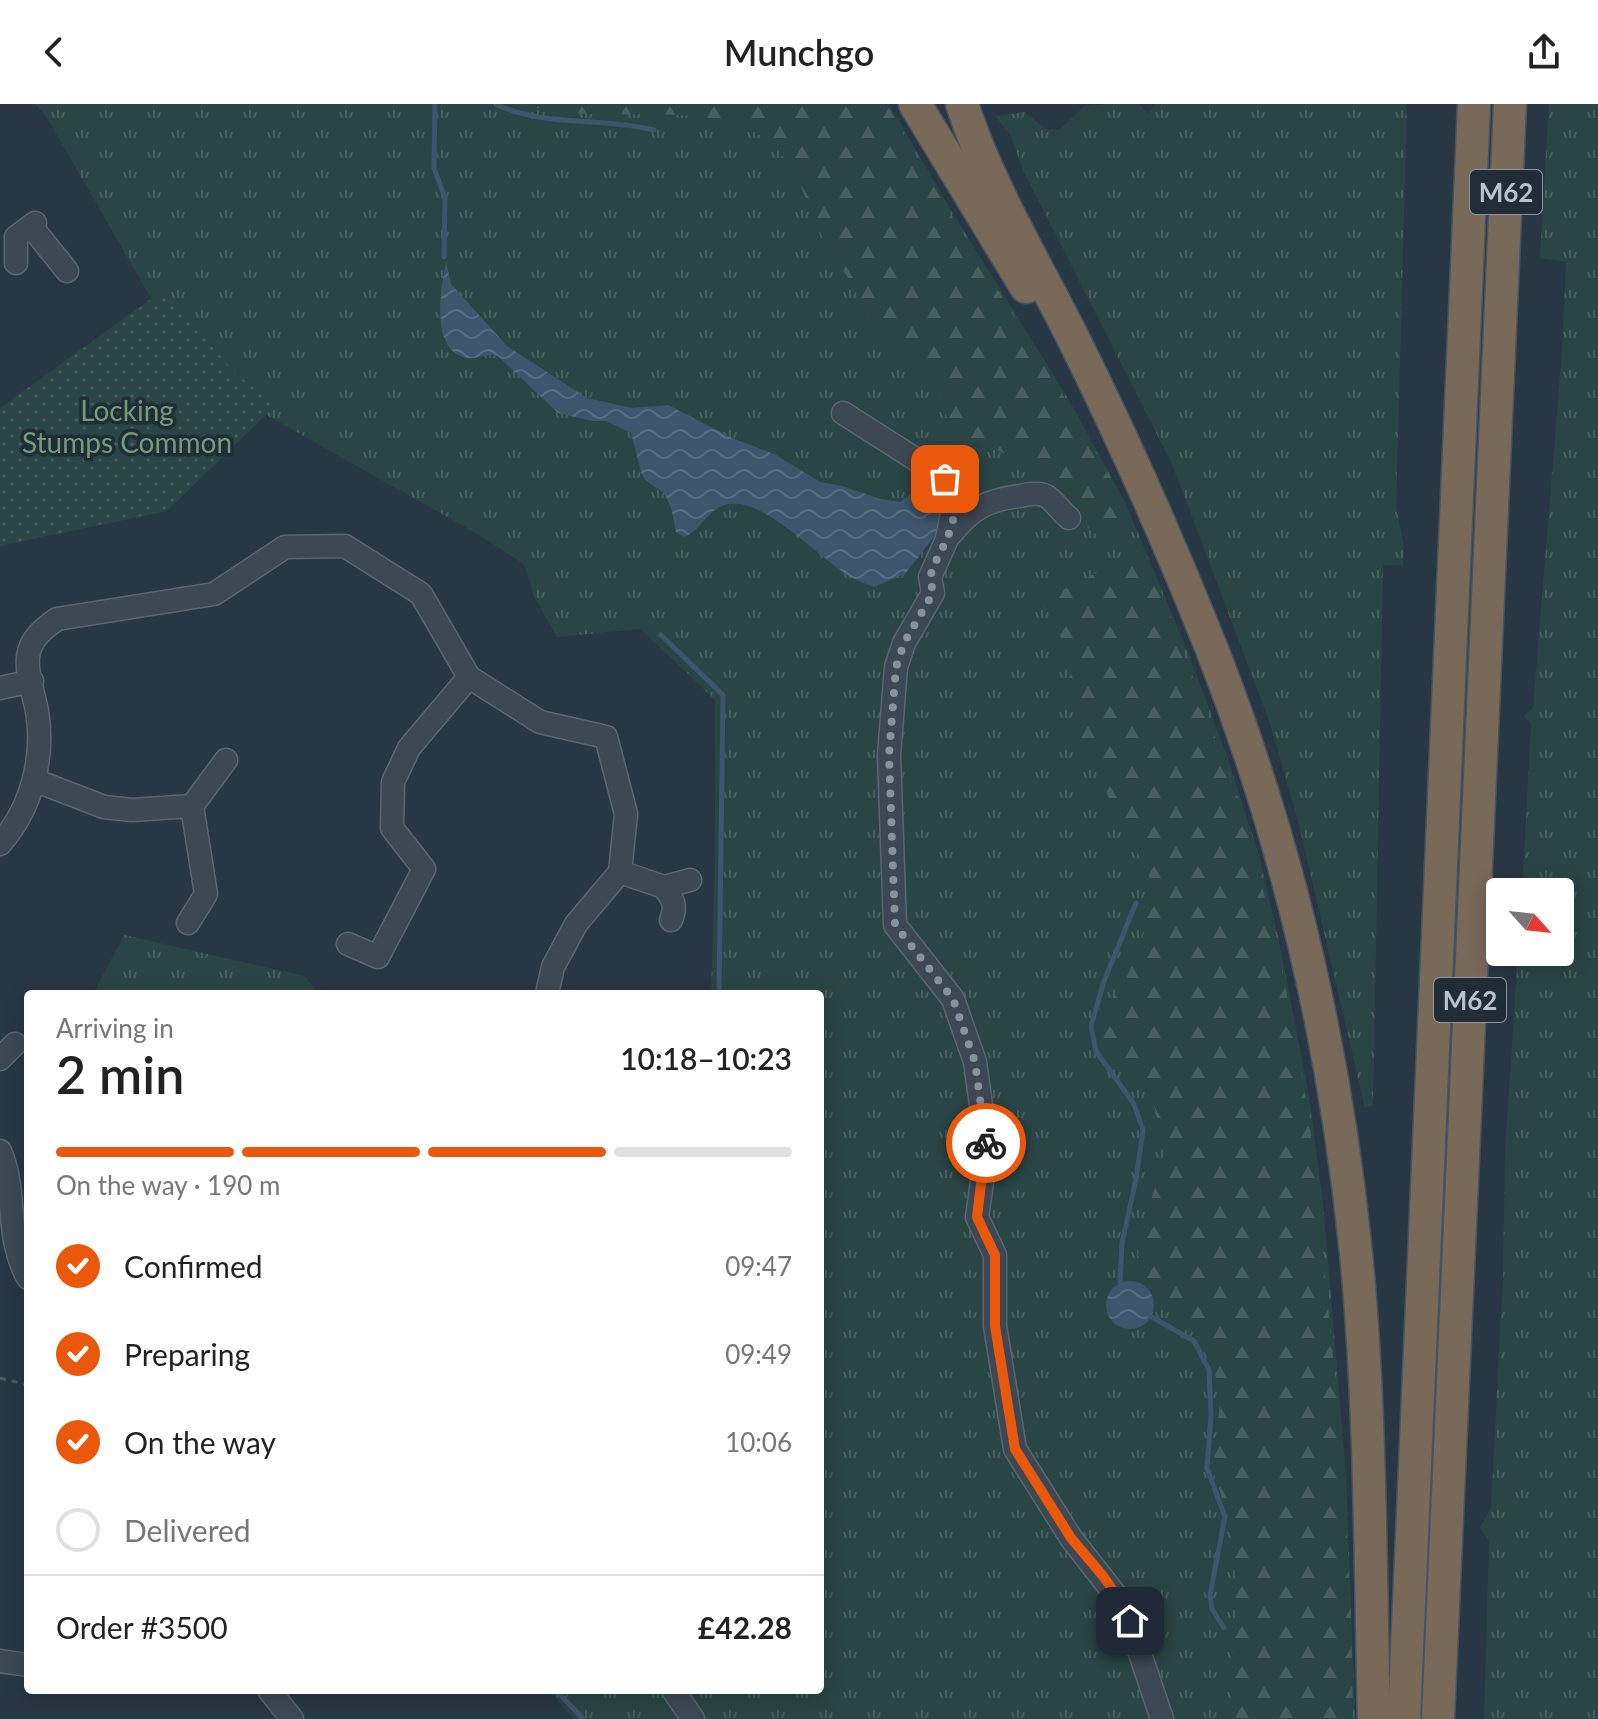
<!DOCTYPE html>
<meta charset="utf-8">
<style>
:root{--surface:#fff;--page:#f6f6f6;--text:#222;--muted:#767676;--line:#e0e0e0;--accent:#ea580c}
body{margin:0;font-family:Lato,sans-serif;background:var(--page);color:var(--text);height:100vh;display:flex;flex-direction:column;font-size:30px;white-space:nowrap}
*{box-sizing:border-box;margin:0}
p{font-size:26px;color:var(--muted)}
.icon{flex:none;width:44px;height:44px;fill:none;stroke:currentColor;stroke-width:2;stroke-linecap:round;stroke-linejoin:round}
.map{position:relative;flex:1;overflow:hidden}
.panel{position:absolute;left:24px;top:886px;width:800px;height:704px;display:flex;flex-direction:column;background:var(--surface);border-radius:8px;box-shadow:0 4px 20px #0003}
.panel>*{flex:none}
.needle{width:52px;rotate:117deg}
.tools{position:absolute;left:1486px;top:774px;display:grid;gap:16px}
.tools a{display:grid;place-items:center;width:88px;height:88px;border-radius:8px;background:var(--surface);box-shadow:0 4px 20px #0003;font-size:40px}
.pin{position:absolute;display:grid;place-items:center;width:68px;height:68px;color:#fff;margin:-34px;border-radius:16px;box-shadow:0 4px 12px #0006}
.courier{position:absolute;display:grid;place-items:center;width:80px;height:80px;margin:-40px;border:6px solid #ea580c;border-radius:50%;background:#fff;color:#222;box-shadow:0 2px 10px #0007}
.summary em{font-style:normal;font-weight:600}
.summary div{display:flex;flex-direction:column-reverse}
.summary{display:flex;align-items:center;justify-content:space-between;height:136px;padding:0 32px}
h1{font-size:52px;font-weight:600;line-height:60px}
.bar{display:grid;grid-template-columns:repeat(4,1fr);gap:12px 8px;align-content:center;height:96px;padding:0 32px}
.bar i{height:10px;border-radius:6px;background:var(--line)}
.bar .selected{background:var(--accent)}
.bar p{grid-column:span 4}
.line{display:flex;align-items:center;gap:20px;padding:0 32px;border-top:2px solid var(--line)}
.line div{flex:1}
ol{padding:0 32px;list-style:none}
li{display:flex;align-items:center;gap:24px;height:88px}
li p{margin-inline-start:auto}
li .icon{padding:8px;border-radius:50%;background:var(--accent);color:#fff;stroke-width:4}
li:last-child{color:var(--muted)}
li i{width:44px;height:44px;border:4px solid var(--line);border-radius:50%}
header{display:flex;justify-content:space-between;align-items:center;height:104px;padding:0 32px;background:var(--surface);font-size:36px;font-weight:600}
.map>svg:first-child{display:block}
.grass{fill:url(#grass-tufts)}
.forest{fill:url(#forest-firs)}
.park{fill:url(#park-dots)}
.water{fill:url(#water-waves)}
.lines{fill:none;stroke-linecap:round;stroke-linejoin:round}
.stream{stroke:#3e566d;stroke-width:5}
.minor-casing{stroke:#5b6671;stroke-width:25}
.highway-casing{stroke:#47535e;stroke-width:35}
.path{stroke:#486161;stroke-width:3;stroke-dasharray:6 6;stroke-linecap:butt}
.minor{stroke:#3c4854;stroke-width:22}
.highway{stroke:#796959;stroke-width:32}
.done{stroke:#87929d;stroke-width:8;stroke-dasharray:0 14.4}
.route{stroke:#ea580c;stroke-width:10}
.labels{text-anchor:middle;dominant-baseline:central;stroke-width:7;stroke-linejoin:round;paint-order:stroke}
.shield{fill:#202d39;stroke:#8c96a1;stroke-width:2}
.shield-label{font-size:26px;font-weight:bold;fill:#bac3cd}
.park-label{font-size:28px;fill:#719e76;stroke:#202d39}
</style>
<header><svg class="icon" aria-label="back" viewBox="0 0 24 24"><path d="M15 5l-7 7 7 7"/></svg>Munchgo<svg class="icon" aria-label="share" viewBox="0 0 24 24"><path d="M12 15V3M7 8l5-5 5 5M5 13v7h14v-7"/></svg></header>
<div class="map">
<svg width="1598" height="1615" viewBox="0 0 1598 1615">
<defs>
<pattern id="grass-tufts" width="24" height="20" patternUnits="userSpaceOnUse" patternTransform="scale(2)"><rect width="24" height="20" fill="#2a4545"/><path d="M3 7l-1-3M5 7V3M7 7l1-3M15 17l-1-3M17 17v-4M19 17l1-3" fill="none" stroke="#475e5f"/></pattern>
<pattern id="forest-firs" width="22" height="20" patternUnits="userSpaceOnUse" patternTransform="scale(2)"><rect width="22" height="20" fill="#2a4545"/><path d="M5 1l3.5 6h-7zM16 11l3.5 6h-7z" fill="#475e5f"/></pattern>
<pattern id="park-dots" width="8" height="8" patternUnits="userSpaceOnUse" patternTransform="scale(2)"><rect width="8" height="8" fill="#2a4545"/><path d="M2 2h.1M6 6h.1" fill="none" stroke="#475e5f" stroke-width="1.8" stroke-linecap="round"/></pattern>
<pattern id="water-waves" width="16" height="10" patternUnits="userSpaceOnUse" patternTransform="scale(2)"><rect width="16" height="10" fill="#3e566d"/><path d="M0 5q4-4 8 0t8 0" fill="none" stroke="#586d81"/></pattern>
</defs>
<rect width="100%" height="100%" fill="#283744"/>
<g class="grass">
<path d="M35 0H889L951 106 1069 296 1125 398 1188 548 1226 649 1259 751 1279 837 1309 992 1323 1100 1346 1370 1355 1615H574L549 1586H820V890H711L715 763V596L641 525 557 533 535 494 524 460 479 431 222 286 182 248 46 12Z"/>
<path d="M1109 0H1139L1148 10 1155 0H1407L1396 403 1404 442 1403 462 1383 461 1373 1001 1365 1004 1299 721 1270 619 1172 360 1024 68 1010 30 995 12 1025 8 1045 25 1059 26 1085 2Z"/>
<path d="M1549 0H1598V1615H1484L1489 1437 1480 1423 1491 1404 1503 1171 1505 1049 1518 848H1560V788H1522L1531 620 1524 612 1533 604 1562 248 1566 158 1540 154Z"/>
<path d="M124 831 304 872 320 890H93Z"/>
</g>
<g class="forest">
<path d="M521 0H887L916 54 1064 293 1128 407 1115 427 1096 430 1073 411 1038 370 1000 347 973 342 952 324 942 303 938 278C912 260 890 241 871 216 863 205 857 191 851 179 843 165 832 152 825 138 801 90 796 42 737 20 668 0 591 21 521 0Z"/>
<path d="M1145 445 1247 718 1284 875 1309 1011 1343 1353 1351 1507 1353 1615H1237L1231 1598 1236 1485 1231 1422 1213 1367 1221 1288 1202 1232 1166 1193 1134 1165 1151 1096 1167 1046 1152 995 1119 964 1090 928 1126 875 1143 832 1154 782 1084 644 1073 596 1067 545 1053 515 1040 497Z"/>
</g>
<path class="park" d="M162 187 237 271 277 300 167 407 0 442V304Z"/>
<g class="water">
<path d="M446 158 451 180 507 242 587 294 632 304 668 301 732 334 776 351 820 378 842 382 881 395 900 398 915 387 933 388 944 400V420L905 470 874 483C866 480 858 477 851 473 821 456 764 393 728 400 708 404 702 426 684 433L676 428 671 404 664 389 645 376 641 368 631 329 606 317H593L558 309 498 252C487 248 478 256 467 254 429 247 441 183 446 158Z"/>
<circle cx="1130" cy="1201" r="24"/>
</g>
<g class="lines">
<g class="stream">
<path d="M435 0 434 64 445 94 444 153"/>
<path d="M496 0C541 23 603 13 654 26"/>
<path d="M661 531 723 591 719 890"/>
<path d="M1120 1178 1122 1139 1136 1075 1143 1026 1134 1000 1096 947 1091 922 1104 877 1136 799"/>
<path d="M1150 1212 1194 1237 1209 1266 1211 1311 1207 1364 1225 1413 1210 1491 1212 1505 1224 1524"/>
<path d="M556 1586 583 1615"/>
</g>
<g class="minor-casing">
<g id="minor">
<path d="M31 122 67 167"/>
<path d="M16 159V133L35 119"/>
<path d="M843 309 934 367 945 375 952 385 954 400 947 435 930 473 933 489 904 539 896 563 889 651 895 821 953 895 975 958 987 1043 977 1113 995 1151V1222L1015 1345 1071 1434 1124 1502 1162 1615"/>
<path d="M950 431C972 404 987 396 1020 392 1028 390 1038 388 1046 392 1054 396 1061 408 1069 414"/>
<path d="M0 584 32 577"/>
<path d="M34 676 104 703 132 706 192 702 206 790 188 819"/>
<path d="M192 702 226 656"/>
<path d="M0 740C31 705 45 654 37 607 34 591 26 569 28 553 30 535 43 525 57 515L214 490 285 443 345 442 421 490 469 573 540 618 606 633 626 710 620 768 576 820 553 863 547 890"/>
<path d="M620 768 664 783 690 776"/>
<path d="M664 783C673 795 677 802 671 816"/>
<path d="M348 840 378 853 424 765 392 724 393 678 409 644 469 573"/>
<path d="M0 955 15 940"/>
<path d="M0 1047C18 1088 4 1131 28 1174"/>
<path d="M0 1557 28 1561"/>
<path d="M269 1586 292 1615"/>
<path d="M673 1586 693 1615"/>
</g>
</g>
<g class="highway-casing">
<g id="highway">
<path d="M915 0 1026 183"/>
<path d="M962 0C988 80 1033 155 1071 230 1123 334 1170 440 1213 548 1288 740 1335 943 1356 1149 1371 1303 1370 1460 1374 1615"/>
<path d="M1404 1615 1474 0"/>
<path d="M1438 1615 1510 0"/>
</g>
</g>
<path class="path" d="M0 1274 28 1281"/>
<use href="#minor" class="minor"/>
<use href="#highway" class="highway"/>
</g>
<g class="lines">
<path class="done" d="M945 375 952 385 953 418 947 435 934 461 930 473 933 489 904 539 896 563 889 651 895 821 953 895 975 958 986 1039"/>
<path class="route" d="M986 1039 977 1113 995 1151V1222L1015 1345 1071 1434 1103 1472 1124 1502 1130 1517"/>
</g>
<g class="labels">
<g class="shield">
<rect x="1470" y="66" width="72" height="44" rx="6"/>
<rect x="1434" y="874" width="72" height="44" rx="6"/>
</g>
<g class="shield-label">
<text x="1506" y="88">M62</text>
<text x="1470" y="896">M62</text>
</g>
<g class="park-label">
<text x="127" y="306">Locking<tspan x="127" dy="32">Stumps Common</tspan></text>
</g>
</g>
</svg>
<div class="tools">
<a><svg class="needle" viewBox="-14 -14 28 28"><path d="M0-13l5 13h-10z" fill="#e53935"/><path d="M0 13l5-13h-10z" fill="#767676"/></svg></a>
</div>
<div class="pin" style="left:945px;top:375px;background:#ea580c"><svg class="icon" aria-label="bag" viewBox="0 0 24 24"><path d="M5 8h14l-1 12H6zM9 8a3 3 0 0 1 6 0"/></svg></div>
<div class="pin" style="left:1130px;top:1517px;background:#1f2937"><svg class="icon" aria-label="home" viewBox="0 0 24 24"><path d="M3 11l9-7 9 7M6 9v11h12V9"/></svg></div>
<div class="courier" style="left:986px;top:1039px"><svg class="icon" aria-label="bike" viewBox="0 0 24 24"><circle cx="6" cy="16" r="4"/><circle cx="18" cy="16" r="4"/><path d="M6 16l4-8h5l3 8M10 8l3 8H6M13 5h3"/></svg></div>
<section class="panel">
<div class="summary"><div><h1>2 min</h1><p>Arriving in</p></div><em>10:18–10:23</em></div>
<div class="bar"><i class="selected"></i><i class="selected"></i><i class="selected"></i><i></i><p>On the way · 190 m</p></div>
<ol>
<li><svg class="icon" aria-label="check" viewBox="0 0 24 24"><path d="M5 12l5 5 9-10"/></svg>Confirmed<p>09:47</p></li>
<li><svg class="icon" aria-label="check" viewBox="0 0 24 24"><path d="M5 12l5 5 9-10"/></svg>Preparing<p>09:49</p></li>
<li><svg class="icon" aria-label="check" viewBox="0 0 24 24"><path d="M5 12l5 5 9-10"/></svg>On the way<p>10:06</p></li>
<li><i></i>Delivered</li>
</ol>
<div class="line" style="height:104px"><div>Order #3500</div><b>£42.28</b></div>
</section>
</div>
